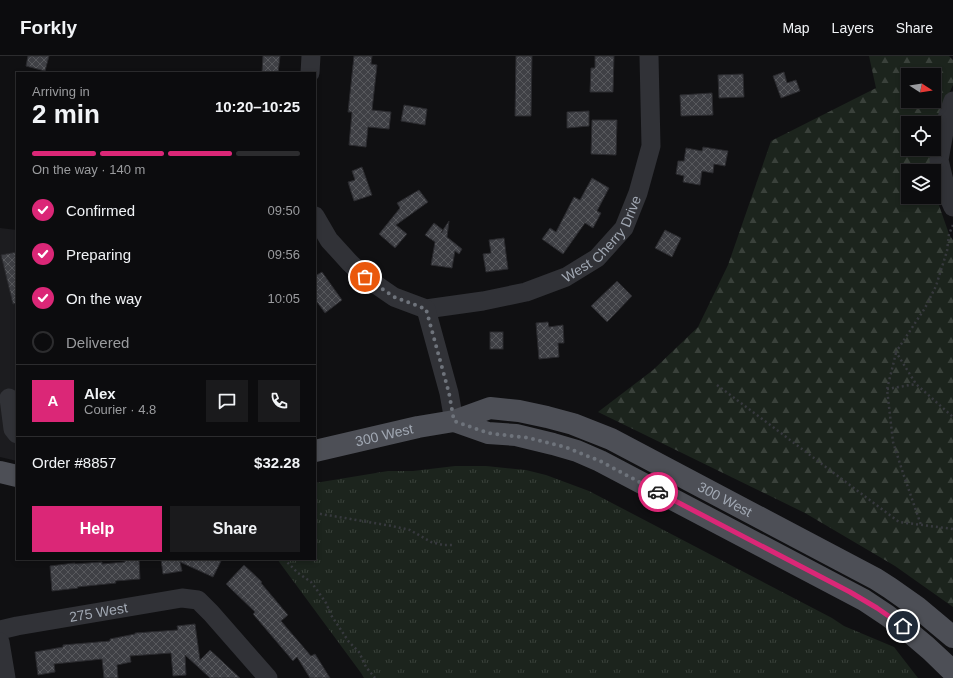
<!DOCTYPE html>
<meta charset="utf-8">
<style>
:root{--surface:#0c0c0e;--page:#1a1a1c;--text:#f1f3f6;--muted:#9a9b9e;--line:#2c2c2e;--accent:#db2777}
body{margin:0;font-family:Arial,sans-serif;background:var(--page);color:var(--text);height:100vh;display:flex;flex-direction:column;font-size:15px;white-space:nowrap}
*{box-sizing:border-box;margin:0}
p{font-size:13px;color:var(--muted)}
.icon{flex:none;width:22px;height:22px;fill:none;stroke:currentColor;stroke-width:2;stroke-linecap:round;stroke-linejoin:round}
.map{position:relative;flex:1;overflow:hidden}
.sheet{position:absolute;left:16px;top:16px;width:300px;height:488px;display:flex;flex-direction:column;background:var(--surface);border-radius:0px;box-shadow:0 2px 6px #0003,0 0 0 1px var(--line)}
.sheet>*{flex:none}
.needle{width:26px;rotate:102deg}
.controls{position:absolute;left:901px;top:12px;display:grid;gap:8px}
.controls a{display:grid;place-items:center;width:40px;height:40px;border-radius:0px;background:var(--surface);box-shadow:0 2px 6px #0003,0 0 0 1px var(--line);font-size:20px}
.pin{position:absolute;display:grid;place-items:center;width:34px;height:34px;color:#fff;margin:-17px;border:2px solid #fff;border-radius:50%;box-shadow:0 1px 4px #0007}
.courier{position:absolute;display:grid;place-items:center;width:40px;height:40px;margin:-20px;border:3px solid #db2777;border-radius:50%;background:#fff;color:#222;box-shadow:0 1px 5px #0007}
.summary em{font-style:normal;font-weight:800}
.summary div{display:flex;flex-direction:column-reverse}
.summary{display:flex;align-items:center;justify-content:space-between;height:68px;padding:0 16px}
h1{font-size:26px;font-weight:800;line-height:30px}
.bar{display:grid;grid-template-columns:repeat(4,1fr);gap:6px 4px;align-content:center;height:48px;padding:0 16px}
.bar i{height:5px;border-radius:3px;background:var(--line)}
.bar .selected{background:var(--accent)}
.bar p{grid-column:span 4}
.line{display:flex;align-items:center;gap:10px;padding:0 16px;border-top:1px solid var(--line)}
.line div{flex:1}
.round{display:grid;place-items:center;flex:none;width:42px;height:42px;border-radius:0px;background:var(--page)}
ol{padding:0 16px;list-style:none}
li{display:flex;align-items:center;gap:12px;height:44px}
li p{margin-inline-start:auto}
li .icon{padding:4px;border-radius:50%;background:var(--accent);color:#fff;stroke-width:4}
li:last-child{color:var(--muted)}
li i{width:22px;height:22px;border:2px solid var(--line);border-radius:50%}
.button{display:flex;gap:8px;margin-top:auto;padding:8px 16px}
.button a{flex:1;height:46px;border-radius:0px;background:var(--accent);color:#fff;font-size:16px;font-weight:800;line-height:46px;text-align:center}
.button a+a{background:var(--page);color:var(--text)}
header{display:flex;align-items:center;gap:24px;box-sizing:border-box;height:56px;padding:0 20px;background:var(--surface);border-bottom:1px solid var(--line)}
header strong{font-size:19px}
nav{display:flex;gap:22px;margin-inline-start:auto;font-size:14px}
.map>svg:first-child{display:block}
.built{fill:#1c1c1f}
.grass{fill:url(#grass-tufts)}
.forest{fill:url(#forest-firs);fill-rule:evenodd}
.building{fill:url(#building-cross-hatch);stroke:#2a2a2e}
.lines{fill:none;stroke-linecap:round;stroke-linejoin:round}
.path{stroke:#37393e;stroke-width:2.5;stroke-dasharray:2 3;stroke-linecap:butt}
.minor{stroke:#313237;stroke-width:19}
.major{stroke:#4d4f56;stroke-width:22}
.done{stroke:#6e737b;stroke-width:4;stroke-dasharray:0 7.2}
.route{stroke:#db2777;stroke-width:5}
.labels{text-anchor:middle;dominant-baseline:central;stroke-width:4;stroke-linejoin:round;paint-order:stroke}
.street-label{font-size:14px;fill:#a1a8b3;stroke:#0b0b0d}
</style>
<header>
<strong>Forkly</strong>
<nav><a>Map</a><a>Layers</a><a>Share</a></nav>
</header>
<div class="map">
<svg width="953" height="622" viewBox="0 0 953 622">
<defs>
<pattern id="grass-tufts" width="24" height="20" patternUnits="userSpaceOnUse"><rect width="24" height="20" fill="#1c241d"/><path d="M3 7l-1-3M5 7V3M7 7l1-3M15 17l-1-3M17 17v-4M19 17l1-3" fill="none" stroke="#3a413b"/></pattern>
<pattern id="forest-firs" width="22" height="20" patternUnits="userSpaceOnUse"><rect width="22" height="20" fill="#1c241d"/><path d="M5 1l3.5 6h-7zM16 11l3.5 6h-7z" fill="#3a413b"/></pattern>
<pattern id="building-cross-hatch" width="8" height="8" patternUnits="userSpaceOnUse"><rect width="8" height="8" fill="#3f4045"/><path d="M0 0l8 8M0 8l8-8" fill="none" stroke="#58595d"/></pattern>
</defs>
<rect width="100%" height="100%" fill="#101012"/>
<path class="built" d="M0 172 17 174V405L0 401Z"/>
<path class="grass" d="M455 410H486L526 414 546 419 589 435 832 562 844 570 894 591 918 622H364L361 617 277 503H315V427L388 415H413Z"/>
<path class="forest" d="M869 0H949L953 4V29L939 58 934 80V67H908V93H931L930 98 932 115H908V141H934V135L949 178 953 184V551L895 510 805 457 598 356 653 314 698 271 728 209 771 85 876 32ZM908 19H934V45H908Z"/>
<g class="building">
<path d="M28 0H49L45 15 26 10Z"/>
<path d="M263 0H280L278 17H262Z"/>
<path d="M354 0H372L371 8 377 9 372 54 391 56 389 73 368 71 366 91 349 89 352 56H348Z"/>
<path d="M516 0H532L531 60H515Z"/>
<path d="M595 0H614L613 36H590L591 12H595Z"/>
<path d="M784 16 787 27 796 24 800 35 781 42 773 20Z"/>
<path d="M743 18 744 41 719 42 718 19Z"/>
<path d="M712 37 713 59 681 60 680 39Z"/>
<path d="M404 49 427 53 425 69 401 65Z"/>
<path d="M589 55V70L567 72V56Z"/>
<path d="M592 64H617L616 99 591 98Z"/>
<path d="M703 91 728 95 725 110 714 108 713 117 702 115 700 129 683 126 684 120 676 118 678 105H684L686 92 702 95Z"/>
<path d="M362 111 372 139 354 145 348 126 355 124 352 115Z"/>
<path d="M592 122 609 132 597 155 601 157 593 172 585 167 563 198 542 183 550 172 556 176 574 141 580 144Z"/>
<path d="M419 134 428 146 396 169 407 178 395 192 379 178 400 152 397 147Z"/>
<path d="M449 165 447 181 462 193 459 198 455 195 452 212 431 209 435 186 425 179 434 167 443 174 441 177Z"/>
<path d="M665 174 681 182 672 201 655 192Z"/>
<path d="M504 182 508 213 486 216 483 198 491 197 489 184Z"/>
<path d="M17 196V247L13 248 1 199Z"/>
<path d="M322 216 342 244 325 257 315 243V220Z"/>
<path d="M617 225 632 240 607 266 591 250Z"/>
<path d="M548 266 549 271 563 269 564 287H558L559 301 539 303 536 267Z"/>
<rect x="490" y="276" width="13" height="17"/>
<path d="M124 503H139L140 523 115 525 116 527 77 531 78 532 52 535 50 510 75 507V508L102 506V508L125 506Z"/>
<path d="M161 503H222L213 521 180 506 182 515 163 518Z"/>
<path d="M244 509 262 526 261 527 288 559 281 565 311 600 315 598 330 622H310L297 601 293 605 253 558 255 556 226 528Z"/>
<path d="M195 568 200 604 210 594 240 622H210L185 599 186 619 173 620 171 597 130 600 131 606 117 609 118 622H104L102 603 54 608 55 616 38 619 35 596 63 591V589L110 585V583L135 578V577L178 574 177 570Z"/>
</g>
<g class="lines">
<g class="path">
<path d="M953 169 949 178 947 195 936 230 925 252 896 296 916 328 953 361"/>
<path d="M896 297 887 333 893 386 903 417 921 469"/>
<path d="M717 329 899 466 953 473"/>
<path d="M887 333 916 328"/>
<path d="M315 457 392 470 410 474 431 486 443 489H453"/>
<path d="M284 503 298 517 311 526 317 534 326 547 331 559 349 586 359 596 366 611 375 622"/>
</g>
<g class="minor">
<path d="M310 17 311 0"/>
<path d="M953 45 946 65 939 104 947 137 953 151"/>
<path id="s1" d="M315 160 329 184 350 207 365 221 394 241 426 253 483 245 526 236 566 221 597 202 624 172 638 137 651 90 649 0"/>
<path d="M426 253 449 337 454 365"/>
<path d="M9 342 13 373 17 378"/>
<path id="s2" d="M0 574 17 570 182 542 198 544 211 557 268 622"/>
<path d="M0 586 6 622"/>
</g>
<g class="major">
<path d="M454 365 488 377 516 379 553 388 577 395 600 405 864 544C896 564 926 588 953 616"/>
<path id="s3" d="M315 395 418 371 454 365 490 352 519 355 547 361 573 368 611 383 876 523 890 532 917 551 953 581"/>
<path d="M0 416 17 420"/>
</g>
</g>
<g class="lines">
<path class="done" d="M365 221 394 241 426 253 449 337 454 365 488 377 529 382 565 391 600 405 658 436"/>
<path class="route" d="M658 436 850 536 877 552 903 570"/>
</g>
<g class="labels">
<g class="street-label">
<text stroke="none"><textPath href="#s1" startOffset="347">West Cherry Drive</textPath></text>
<text stroke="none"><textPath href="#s3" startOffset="71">300 West</textPath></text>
<text stroke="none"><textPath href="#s3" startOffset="435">300 West</textPath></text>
<text stroke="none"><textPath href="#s2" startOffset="100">275 West</textPath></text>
</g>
</g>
</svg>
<div class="controls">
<a><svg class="needle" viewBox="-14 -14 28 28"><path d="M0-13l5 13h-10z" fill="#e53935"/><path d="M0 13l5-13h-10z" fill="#9a9b9e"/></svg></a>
<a><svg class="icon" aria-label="locate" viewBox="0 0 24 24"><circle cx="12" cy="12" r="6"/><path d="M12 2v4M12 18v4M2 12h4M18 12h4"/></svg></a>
<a><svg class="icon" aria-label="layers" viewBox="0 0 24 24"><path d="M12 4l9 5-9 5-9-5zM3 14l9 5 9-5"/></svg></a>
</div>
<div class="pin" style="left:365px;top:221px;background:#ea580c"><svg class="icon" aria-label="bag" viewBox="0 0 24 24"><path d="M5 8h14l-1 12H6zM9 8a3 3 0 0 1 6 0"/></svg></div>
<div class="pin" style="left:903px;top:570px;background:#1f2937"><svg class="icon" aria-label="home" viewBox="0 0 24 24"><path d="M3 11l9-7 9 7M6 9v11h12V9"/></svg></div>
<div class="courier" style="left:658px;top:436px"><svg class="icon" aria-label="car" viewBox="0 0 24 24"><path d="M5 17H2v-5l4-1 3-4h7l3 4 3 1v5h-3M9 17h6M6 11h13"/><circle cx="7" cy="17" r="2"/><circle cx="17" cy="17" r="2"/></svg></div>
<section class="sheet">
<div class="summary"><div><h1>2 min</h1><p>Arriving in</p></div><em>10:20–10:25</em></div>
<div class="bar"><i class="selected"></i><i class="selected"></i><i class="selected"></i><i></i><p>On the way · 140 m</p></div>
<ol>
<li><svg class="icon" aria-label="check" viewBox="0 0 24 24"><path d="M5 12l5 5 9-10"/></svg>Confirmed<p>09:50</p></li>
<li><svg class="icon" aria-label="check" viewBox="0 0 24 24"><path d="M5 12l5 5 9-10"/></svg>Preparing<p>09:56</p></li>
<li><svg class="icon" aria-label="check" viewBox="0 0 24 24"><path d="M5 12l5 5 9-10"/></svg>On the way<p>10:05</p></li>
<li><i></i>Delivered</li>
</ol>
<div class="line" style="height:72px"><b class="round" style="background:var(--accent);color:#fff">A</b><div><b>Alex</b><p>Courier · 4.8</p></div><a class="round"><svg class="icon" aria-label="chat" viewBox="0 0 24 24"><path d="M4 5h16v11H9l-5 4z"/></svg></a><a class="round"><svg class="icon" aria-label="phone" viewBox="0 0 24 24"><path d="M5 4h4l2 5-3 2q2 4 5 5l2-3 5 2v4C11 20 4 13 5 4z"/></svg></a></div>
<div class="line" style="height:52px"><div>Order #8857</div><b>$32.28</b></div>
<div class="button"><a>Help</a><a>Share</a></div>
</section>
</div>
